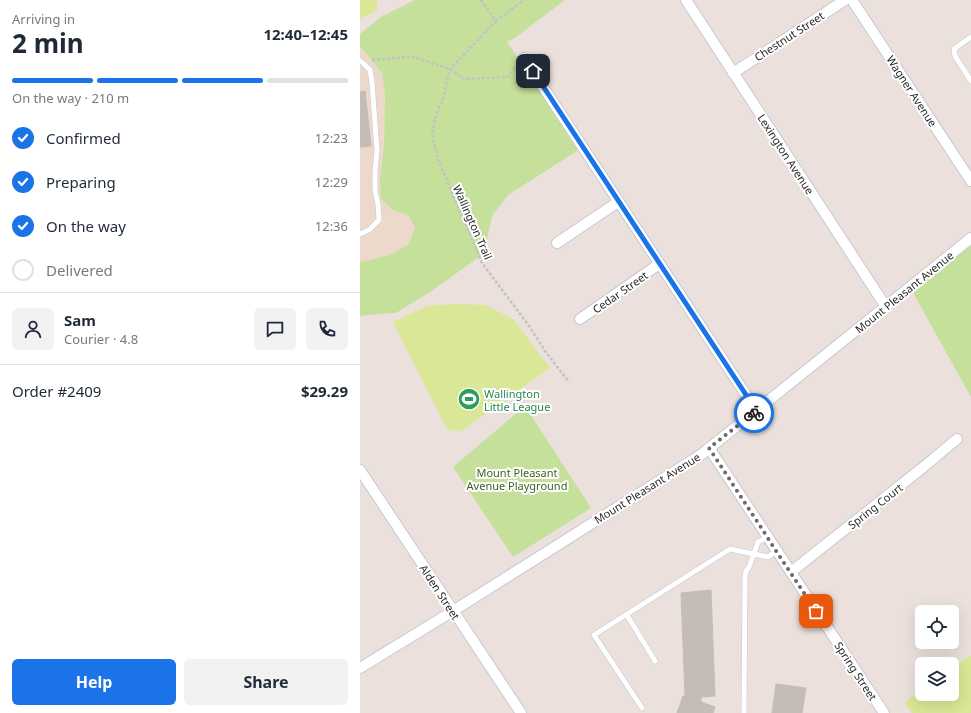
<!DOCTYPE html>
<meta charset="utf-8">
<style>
:root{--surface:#fff;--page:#f2f2f3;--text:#1f2937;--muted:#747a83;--line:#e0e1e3;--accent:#1a73e8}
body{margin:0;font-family:"Noto Sans",sans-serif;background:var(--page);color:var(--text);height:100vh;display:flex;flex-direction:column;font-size:15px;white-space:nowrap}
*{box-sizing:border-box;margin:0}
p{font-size:13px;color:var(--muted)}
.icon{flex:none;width:22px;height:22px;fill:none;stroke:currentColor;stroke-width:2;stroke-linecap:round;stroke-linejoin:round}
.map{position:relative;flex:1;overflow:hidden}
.side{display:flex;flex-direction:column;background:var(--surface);width:360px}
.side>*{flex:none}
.fabs{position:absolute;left:555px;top:605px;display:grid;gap:8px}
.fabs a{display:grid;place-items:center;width:44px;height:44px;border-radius:6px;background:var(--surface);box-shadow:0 4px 16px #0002;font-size:20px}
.pin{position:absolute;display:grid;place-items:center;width:34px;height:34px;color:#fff;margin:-17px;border-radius:8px;box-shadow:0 2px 6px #0006}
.courier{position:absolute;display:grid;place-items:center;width:40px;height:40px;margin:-20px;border:3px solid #1a73e8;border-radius:50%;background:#fff;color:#222;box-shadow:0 1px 5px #0007}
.summary em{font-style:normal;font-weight:700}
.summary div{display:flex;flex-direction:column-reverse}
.summary{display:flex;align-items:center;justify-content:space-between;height:68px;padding:0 12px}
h1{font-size:26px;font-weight:700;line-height:30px}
.bar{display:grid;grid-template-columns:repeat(4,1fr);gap:6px 4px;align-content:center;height:48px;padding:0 12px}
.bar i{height:5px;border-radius:3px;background:var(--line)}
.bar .on{background:var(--accent)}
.bar p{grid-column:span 4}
.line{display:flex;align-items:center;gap:10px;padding:0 12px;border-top:1px solid var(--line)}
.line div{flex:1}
.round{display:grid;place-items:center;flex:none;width:42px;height:42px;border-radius:6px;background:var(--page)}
ol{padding:0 12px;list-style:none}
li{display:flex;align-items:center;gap:12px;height:44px}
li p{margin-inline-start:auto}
li .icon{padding:4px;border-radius:50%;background:var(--accent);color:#fff;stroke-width:4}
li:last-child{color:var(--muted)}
li i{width:22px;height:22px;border:2px solid var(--line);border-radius:50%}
.primary-button{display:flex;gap:8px;margin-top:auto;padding:8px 12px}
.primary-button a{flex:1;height:46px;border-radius:6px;background:var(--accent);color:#fff;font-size:16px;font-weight:700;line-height:46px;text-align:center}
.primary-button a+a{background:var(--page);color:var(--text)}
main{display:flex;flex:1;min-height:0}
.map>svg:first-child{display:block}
.education{fill:#ecd9cb}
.green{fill:#c4e09a}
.pitch{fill:#dae796}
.building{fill:#c3bcb7;stroke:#c6bcb5}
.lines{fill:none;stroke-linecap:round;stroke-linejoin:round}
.lane-casing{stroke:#c4cad3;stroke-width:6}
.street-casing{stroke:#c4cad3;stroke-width:12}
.path{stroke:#c3c3c3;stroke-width:2.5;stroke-dasharray:3 2;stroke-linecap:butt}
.lane{stroke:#fff;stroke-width:5}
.street{stroke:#fff;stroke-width:10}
.done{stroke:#6d6968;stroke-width:4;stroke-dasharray:0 7.2}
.route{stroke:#1a73e8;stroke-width:5}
.labels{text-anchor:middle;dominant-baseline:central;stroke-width:4;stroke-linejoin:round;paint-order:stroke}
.street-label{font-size:11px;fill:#292929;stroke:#fff}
.leisure-label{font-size:11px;fill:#27864d;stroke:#fff;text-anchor:start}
.park-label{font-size:11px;fill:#3e631c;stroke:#fff}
</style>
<main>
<section class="side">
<div class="summary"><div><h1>2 min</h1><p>Arriving in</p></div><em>12:40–12:45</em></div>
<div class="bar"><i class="on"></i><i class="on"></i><i class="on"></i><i></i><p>On the way · 210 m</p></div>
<ol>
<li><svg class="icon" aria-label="check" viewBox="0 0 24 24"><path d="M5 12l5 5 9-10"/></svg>Confirmed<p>12:23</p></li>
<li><svg class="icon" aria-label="check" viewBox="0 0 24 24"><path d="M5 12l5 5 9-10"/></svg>Preparing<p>12:29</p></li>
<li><svg class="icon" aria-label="check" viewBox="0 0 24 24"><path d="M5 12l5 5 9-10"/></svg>On the way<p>12:36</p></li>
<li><i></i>Delivered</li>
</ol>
<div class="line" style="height:72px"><a class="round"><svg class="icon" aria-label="person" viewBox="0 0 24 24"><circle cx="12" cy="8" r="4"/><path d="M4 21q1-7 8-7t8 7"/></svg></a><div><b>Sam</b><p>Courier · 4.8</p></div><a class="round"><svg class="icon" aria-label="chat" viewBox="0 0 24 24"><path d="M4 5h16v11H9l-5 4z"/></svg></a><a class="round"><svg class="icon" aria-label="phone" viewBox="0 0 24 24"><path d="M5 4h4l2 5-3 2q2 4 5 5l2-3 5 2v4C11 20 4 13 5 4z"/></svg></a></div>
<div class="line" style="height:52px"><div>Order #2409</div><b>$29.29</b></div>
<div class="primary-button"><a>Help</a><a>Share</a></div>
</section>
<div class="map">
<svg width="611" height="713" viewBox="0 0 611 713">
<rect width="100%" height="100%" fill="#ebe0dc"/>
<path class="education" d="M0 46 22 73 25 94 24 146 20 178 33 210 49 216 55 228 49 244 30 255 0 262Z"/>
<g class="green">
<path d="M55 0H205L156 37 147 42 220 149 148 195 132 216 127 240 123 254 108 265 73 290 36 313 17 314 0 316V262L30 255 49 244 55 228 49 216 33 210 21 199 20 178 24 146 25 94 22 73 0 46V34L21 17Z"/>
<path d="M611 246V397L551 289Z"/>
<path d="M165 406 231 508 153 557 93 467Z"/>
</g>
<g class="pitch">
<path d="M0 0H17V11L0 18Z"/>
<path d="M97 304 126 305 154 320 190 368 100 432 87 429 33 322 67 306Z"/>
<path d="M611 655V713H552L544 702 562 689V694H592V668Z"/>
</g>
<g class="building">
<path d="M5 91 11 146 0 147V92Z"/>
<path d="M351 590 355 696 341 697V702L355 707 353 713H317L323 696H325L321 593Z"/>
<path d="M416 684 446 688 442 713H412Z"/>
</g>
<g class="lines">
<g class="lane-casing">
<g id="lane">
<path d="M611 37 594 49 595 56 611 81"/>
<path d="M0 61 3 63 10 70 12 82 17 151 15 171V190L18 204 19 220 9 230 0 234"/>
<path d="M267 615 295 661"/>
<path d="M282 708 234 635 370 549 408 557 416 551"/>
<path d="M384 713 385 576 386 571 389 567 398 542 408 537"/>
</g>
</g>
<g class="street-casing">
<g id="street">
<path d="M326 0 526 307"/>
<path d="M492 0 611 181"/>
<path d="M164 58 396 410"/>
<path d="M373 73 485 0"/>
<path d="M197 243 258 202"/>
<path d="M220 319 299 264"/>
<path d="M349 448 524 713"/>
<path d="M0 470 161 713"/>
<path d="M431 572 561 469 597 439"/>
<path d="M0 668 93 611 342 454 611 238"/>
</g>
</g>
<g class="path">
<path d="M121 0 136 21 164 0"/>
<path d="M136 21 90 69 83 99 76 115 72 135 79 162 122 263 169 326 185 351 209 382"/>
<path d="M12 60 53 57 90 69 104 79 147 77 157 66"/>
</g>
<use href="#lane" class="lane"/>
<use href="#street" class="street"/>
</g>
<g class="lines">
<path class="done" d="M394 413 349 448 404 532 416 551 456 611"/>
<path class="route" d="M173 71 396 410 394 413"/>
</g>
<defs>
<g id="stadium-disc" transform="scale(1.15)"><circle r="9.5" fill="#2e9e5b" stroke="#fff"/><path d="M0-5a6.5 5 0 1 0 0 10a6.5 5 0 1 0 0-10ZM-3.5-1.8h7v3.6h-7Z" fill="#fff"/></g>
</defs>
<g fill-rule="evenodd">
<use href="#stadium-disc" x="109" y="399"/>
</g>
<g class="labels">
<g class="street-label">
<text transform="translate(429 36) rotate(-33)">Chestnut Street</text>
<text transform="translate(552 91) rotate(57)">Wagner Avenue</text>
<text transform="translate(426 154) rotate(57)">Lexington Avenue</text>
<text transform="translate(113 222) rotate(66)">Wallington Trail</text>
<text transform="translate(260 292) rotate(-35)">Cedar Street</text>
<text transform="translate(544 292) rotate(-39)">Mount Pleasant Avenue</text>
<text transform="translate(287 488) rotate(-32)">Mount Pleasant Avenue</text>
<text transform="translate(515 506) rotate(-38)">Spring Court</text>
<text transform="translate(80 592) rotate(57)">Alden Street</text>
<text transform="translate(496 671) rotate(57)">Spring Street</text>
</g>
<g class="leisure-label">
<text x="124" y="393">Wallington<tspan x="124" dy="13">Little League</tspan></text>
</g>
<g class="park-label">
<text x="157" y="472">Mount Pleasant<tspan x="157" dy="13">Avenue Playground</tspan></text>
</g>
</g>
</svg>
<div class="fabs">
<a><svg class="icon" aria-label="locate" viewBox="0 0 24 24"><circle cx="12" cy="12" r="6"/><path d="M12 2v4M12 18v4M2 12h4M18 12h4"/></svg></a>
<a><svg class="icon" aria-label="layers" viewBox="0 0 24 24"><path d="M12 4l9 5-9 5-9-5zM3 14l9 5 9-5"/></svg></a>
</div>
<div class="pin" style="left:456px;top:611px;background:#ea580c"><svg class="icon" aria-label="bag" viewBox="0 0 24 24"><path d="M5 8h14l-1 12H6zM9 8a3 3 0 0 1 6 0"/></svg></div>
<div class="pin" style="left:173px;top:71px;background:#1f2937"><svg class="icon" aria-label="home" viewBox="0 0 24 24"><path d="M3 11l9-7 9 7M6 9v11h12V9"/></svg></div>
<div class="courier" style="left:394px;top:413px"><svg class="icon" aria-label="bike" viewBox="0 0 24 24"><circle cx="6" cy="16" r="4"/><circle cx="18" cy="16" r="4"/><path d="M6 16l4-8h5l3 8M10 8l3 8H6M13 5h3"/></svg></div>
</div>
</main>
